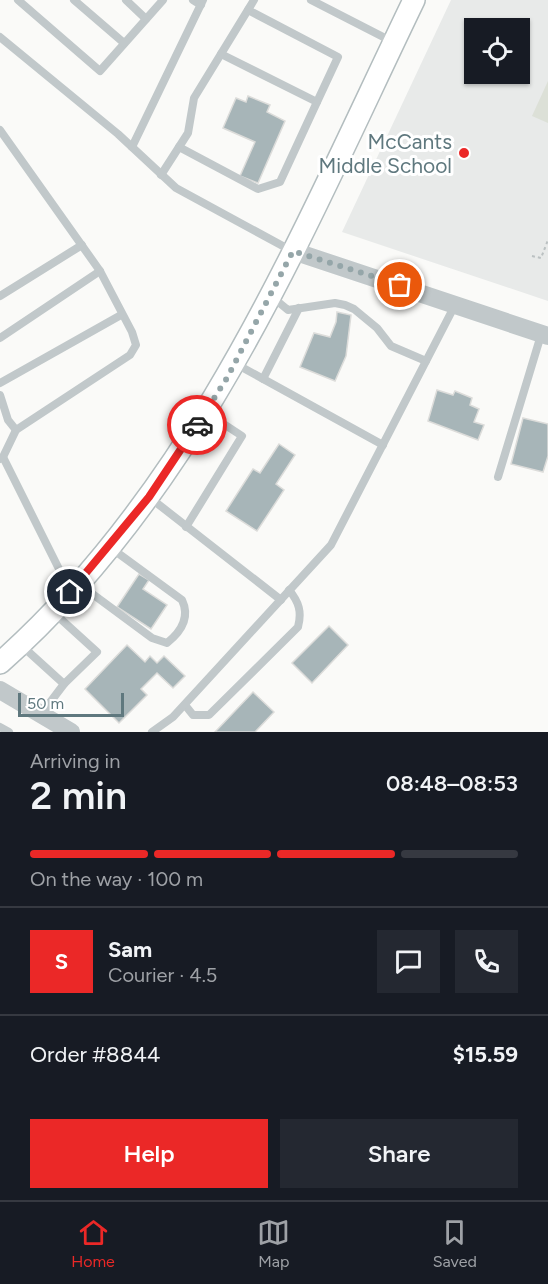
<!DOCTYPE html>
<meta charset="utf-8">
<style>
:root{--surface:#171b24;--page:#242831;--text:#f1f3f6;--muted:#9ea1a6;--line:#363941;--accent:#eb2827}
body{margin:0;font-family:Figtree,sans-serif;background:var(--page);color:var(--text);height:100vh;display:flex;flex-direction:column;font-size:22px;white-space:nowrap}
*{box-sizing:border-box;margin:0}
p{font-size:20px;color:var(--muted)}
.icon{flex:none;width:33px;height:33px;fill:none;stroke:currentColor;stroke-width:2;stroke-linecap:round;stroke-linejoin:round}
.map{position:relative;height:732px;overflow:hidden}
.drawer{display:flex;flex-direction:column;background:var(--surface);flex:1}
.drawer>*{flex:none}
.tools{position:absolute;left:464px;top:18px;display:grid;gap:12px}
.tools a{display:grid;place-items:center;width:66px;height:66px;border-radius:0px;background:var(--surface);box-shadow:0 2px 4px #0004;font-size:30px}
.scale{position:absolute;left:18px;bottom:15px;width:106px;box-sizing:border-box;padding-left:6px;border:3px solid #5f787e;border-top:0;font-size:16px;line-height:21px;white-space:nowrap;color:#5f787e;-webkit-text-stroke:4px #fff;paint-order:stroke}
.pin{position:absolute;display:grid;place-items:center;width:51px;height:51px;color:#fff;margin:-26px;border:3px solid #fff;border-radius:50%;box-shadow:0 2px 6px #0007}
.courier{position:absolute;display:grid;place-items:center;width:60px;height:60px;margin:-30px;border:4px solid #eb2827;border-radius:50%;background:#fff;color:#222;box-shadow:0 2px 8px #0007}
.overview em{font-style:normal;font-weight:600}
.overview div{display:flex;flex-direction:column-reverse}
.overview{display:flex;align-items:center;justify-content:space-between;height:102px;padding:0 30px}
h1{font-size:39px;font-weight:600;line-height:45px}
.bar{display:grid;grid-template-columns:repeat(4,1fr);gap:9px 6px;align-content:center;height:72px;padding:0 30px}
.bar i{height:8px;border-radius:4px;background:var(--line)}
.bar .current{background:var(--accent)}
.bar p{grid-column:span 4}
.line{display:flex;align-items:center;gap:15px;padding:0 30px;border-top:2px solid var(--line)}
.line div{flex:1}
.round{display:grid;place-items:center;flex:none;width:63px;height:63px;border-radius:0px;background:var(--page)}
.cta{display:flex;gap:12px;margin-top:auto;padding:12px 30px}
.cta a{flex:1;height:69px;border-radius:0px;background:var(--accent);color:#fff;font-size:24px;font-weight:600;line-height:69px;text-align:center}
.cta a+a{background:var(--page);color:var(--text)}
.tabs{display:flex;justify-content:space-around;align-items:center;height:84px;border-top:2px solid var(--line);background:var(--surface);font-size:16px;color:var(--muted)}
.tabs a{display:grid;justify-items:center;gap:3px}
.tabs .current{color:var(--accent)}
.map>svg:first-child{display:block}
.built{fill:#e8eae9;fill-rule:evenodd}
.green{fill:#dce0d7}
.building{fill:#a7b5b8;stroke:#dcdcda;stroke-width:1.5}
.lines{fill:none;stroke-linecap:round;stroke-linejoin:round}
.secondary-casing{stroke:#b3bdbf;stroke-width:24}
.path{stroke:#bbc1c2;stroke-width:2;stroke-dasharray:3 3;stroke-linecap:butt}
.service{stroke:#c1c8ca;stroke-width:8}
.tertiary{stroke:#c1c8ca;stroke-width:18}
.secondary{stroke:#fff;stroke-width:21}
.done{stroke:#95a6a9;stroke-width:6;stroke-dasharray:0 10.8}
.route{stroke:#eb2827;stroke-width:8}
.poi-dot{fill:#eb2827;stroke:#fff;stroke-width:2}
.labels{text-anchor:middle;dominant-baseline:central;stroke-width:6;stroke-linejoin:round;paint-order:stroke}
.poi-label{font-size:21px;fill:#5f787e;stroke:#fff;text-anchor:end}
</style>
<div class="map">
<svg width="548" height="732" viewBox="0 0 548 732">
<rect width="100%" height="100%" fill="#fafaf8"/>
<path class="built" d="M451 0H548V301L342 232ZM474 28H519V74H474Z"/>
<path class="green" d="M548 81V123L532 116Z"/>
<g class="building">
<path d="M248 96 270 105 267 112 285 121 258 183 240 176 255 142 223 128 236 98 246 102Z"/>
<path d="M337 312 351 315 346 356 335 381 300 367 314 333 330 337 336 322Z"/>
<path d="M437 390 453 395 455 391 472 398 470 405 479 409 474 422 484 425 478 440 428 421Z"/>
<path d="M523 418 548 424V456L543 472 511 464Z"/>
<path d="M279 444 295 455 276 484 284 490 257 531 226 511 253 469 260 473Z"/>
<path d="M139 574 149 580 143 589 167 605 151 629 117 607Z"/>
<path d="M329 626 348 645 312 683 292 663Z"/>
<path d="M127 645 145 662 150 656 157 663 164 656 185 676 173 688 157 673 141 689 147 695 119 723 85 689Z"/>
<path d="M253 692 274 712 255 732H215Z"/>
</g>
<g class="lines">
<g class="secondary-casing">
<path id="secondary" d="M0 663C199 487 301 234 414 0"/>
</g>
<path class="path" d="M532 256 541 258 548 240"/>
<g class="service">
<path d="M18 0 100 71 163 0"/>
<path d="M74 0 124 43"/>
<path d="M126 0 146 19"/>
<path d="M193 0 201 5"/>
<path d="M311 0 393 42"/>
<path d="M0 37 118 134 176 188 292 251"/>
<path d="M221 54 317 102 338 57 248 10"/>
<path d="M0 130 100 271 132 332 136 345 130 355 16 430 3 457"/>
<path d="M132 147 203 0"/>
<path d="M179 147 258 189 280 182 317 102"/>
<path d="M161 175 188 133 194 98 254 0"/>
<path d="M0 296 82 245"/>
<path d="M271 296 288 310 335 303 345 305 354 309 377 328 391 346 426 361"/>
<path d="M0 338 100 271"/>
<path d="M236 364 383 445"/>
<path d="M263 379 299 308"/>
<path d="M0 383 121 315"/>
<path d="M0 395 8 420 16 430"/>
<path d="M0 459 3 457 70 591"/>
<path d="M498 477 541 335"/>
<path d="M149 497 281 600"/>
<path d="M186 527 242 436 207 413"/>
<path d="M79 584 152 638 167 643C182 631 190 617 182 600L111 548"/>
<path d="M53 612 97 652 64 684"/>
<path d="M21 645 64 684 42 713"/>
<path d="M185 705 193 715H209L298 627C302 612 299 602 289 590"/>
<path d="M0 727 9 732"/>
<path d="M152 732 173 717 331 545 455 305"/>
</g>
<g class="tertiary">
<path d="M293 251 548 336"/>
<path d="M0 690 71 732"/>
</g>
<use href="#secondary" class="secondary"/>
</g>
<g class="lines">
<path class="done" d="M197 425 227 378 293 251 400 285"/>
<path class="route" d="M70 592 149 497 197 425"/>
</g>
<circle class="poi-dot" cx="464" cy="153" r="6"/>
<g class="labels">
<g class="poi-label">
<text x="452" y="141">McCants<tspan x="452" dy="24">Middle School</tspan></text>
</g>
</g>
</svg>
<div class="tools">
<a><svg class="icon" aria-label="locate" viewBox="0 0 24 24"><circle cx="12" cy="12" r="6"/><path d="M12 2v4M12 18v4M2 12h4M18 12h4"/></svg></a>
</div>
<div class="scale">50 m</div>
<div class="pin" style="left:400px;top:285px;background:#ea580c"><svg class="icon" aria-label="bag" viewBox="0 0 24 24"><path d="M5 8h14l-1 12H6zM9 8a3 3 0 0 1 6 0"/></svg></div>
<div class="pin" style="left:70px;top:592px;background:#1f2937"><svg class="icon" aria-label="home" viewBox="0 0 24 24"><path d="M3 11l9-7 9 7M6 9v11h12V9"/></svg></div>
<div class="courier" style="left:197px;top:425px"><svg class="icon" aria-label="car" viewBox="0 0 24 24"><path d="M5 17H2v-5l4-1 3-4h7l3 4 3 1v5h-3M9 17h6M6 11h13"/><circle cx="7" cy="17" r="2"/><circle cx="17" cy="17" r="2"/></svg></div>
</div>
<section class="drawer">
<div class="overview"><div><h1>2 min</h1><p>Arriving in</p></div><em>08:48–08:53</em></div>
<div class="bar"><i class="current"></i><i class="current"></i><i class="current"></i><i></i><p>On the way · 100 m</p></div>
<div class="line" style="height:108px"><b class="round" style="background:var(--accent);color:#fff">S</b><div><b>Sam</b><p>Courier · 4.5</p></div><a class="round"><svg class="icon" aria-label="chat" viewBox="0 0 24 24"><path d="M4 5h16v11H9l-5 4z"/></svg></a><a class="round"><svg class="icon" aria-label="phone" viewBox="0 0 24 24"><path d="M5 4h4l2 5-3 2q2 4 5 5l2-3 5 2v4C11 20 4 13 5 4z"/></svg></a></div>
<div class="line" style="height:78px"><div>Order #8844</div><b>$15.59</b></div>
<div class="cta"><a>Help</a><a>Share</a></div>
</section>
<nav class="tabs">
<a class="current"><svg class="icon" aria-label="home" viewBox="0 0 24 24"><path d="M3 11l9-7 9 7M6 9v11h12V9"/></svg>Home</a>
<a><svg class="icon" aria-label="map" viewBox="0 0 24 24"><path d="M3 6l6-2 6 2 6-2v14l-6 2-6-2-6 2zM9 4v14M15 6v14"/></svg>Map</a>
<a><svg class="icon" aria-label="saved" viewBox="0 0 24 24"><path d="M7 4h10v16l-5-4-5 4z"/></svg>Saved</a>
</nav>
